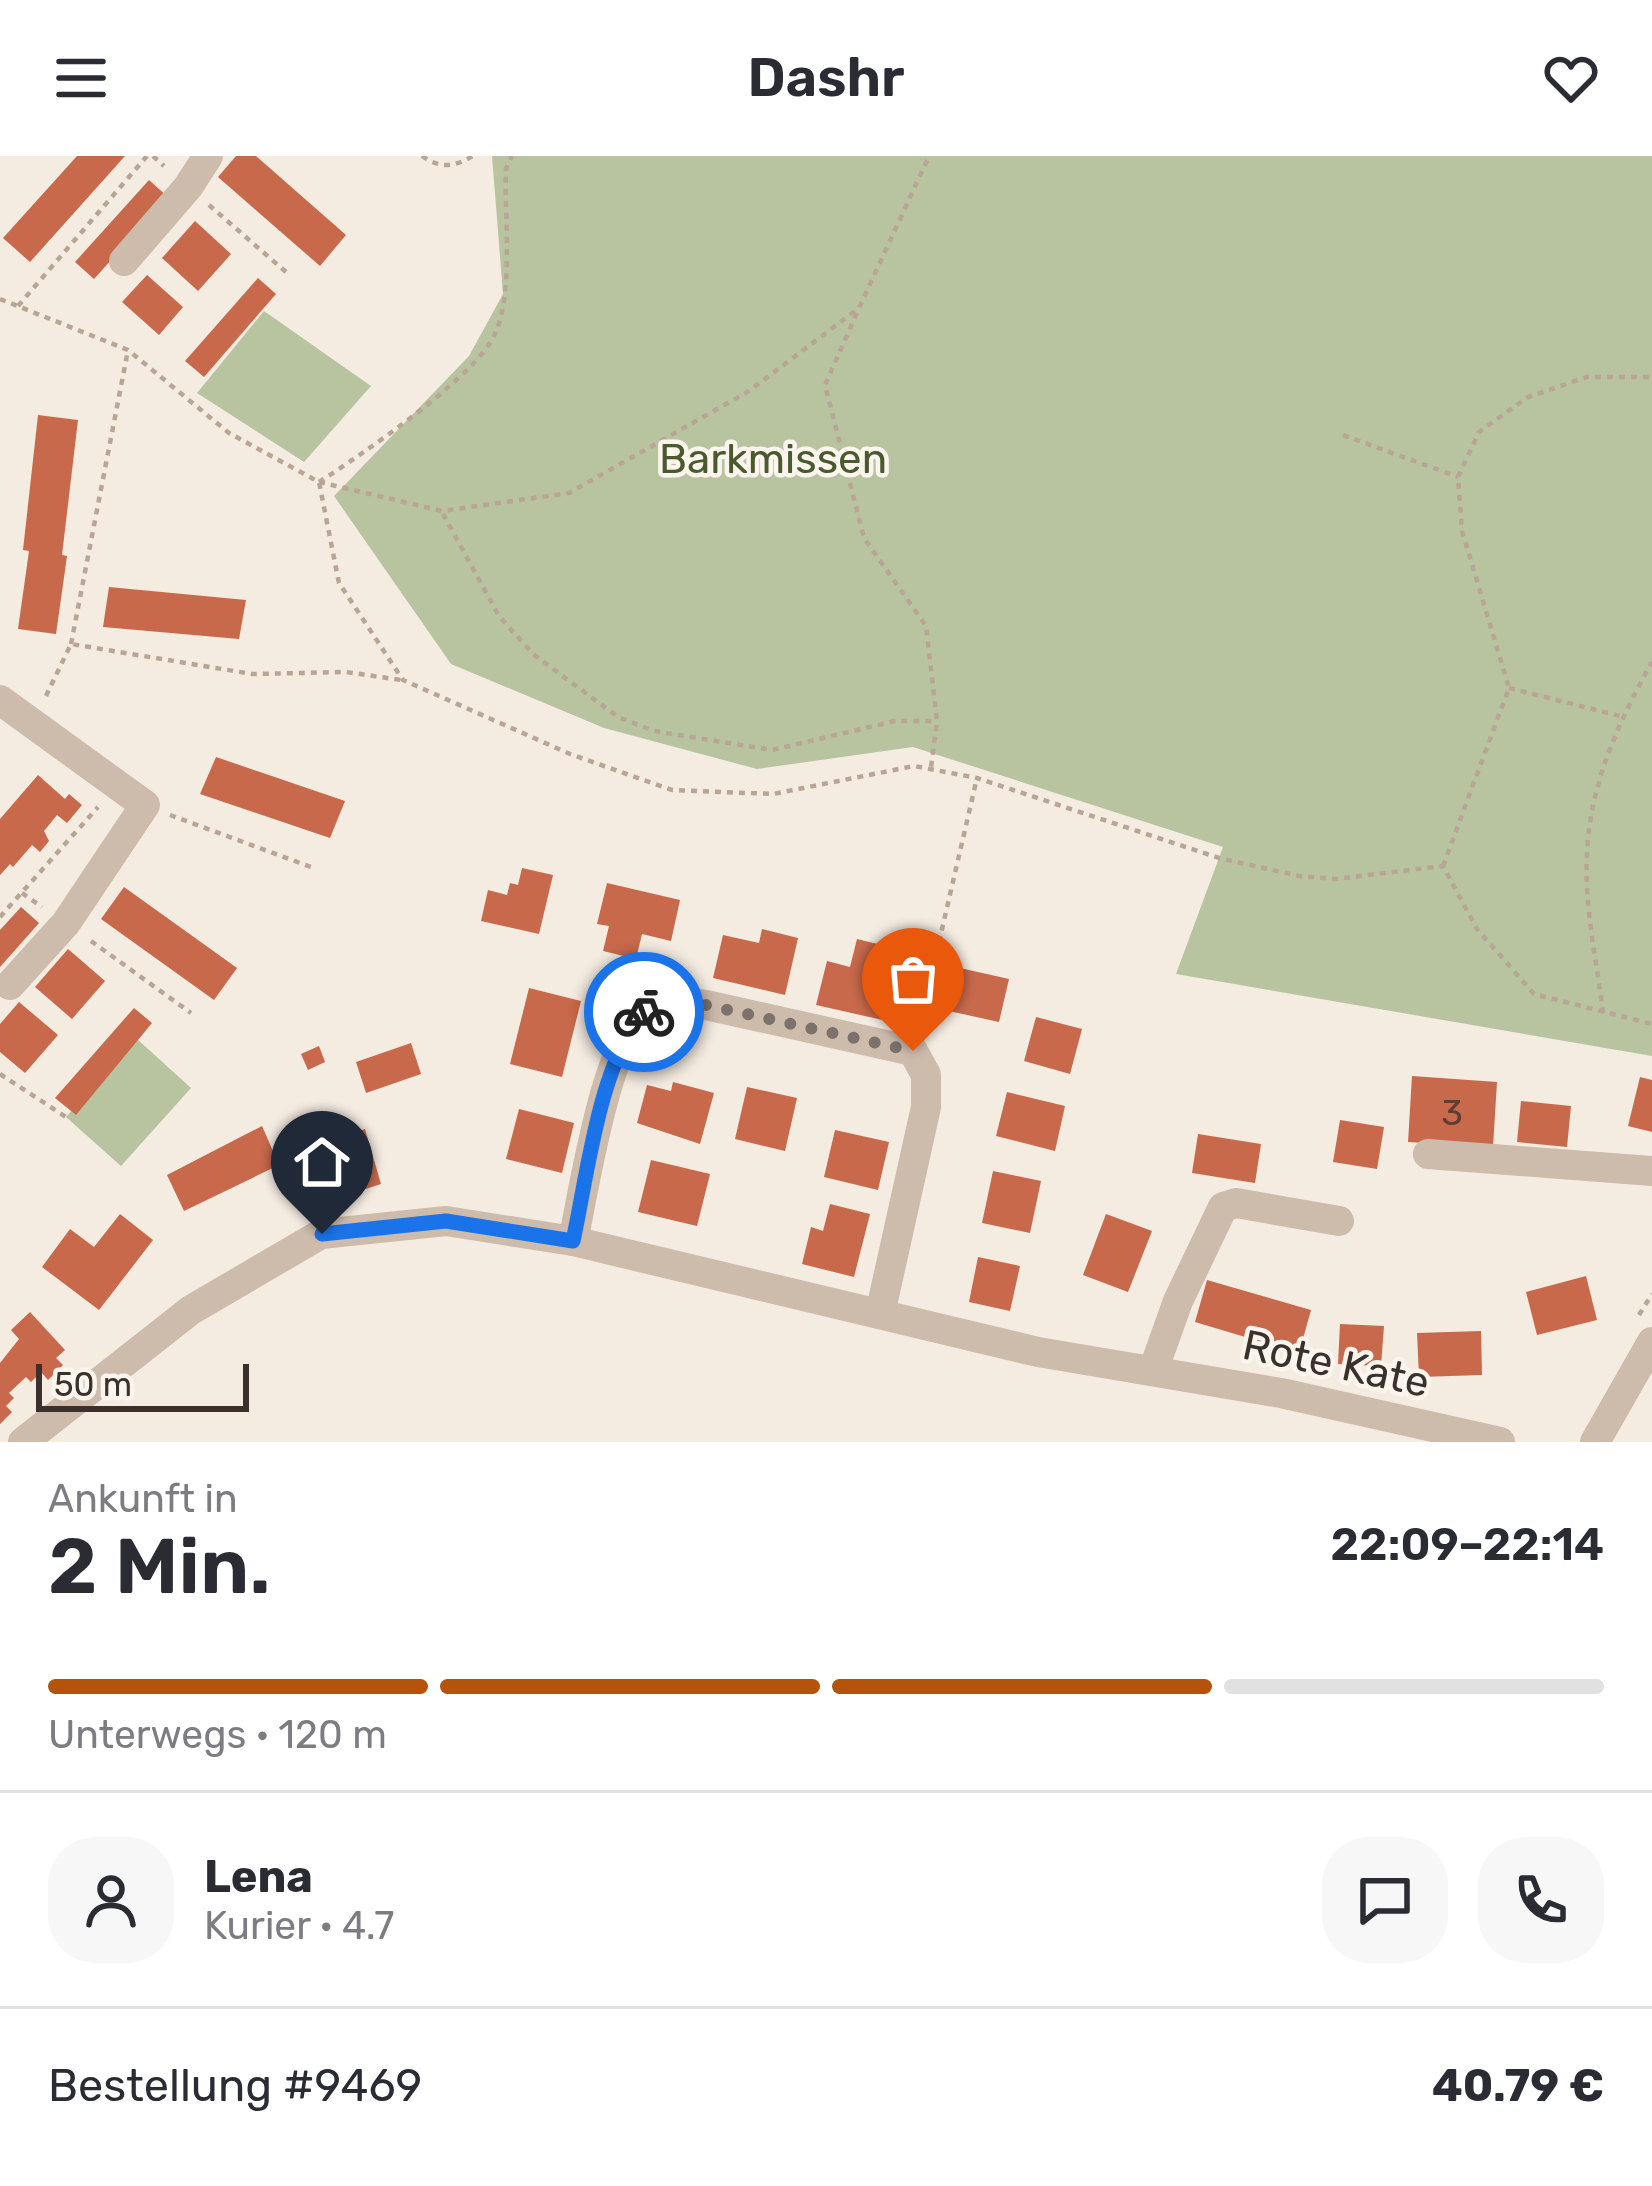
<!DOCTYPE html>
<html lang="de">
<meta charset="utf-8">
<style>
:root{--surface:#fff;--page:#f7f7f7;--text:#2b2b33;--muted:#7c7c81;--line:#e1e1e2;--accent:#b45309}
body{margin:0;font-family:Rubik,sans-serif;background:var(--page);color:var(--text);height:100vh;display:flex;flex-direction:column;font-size:45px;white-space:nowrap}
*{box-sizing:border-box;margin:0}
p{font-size:39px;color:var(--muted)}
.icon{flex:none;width:66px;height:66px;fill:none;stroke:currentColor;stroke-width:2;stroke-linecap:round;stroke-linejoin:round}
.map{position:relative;height:1286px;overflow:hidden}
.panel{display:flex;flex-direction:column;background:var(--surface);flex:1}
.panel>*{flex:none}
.scale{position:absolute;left:36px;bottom:30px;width:213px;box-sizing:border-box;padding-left:12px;border:6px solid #3b302b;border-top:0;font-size:33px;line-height:42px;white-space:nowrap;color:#3b302b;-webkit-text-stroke:9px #fbf5ee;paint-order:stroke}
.pin{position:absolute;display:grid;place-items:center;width:102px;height:102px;color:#fff;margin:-123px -51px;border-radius:50% 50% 50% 0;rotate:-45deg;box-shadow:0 0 12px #0007}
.pin .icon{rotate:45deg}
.courier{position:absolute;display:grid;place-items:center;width:120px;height:120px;margin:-60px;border:9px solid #1a73e8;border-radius:50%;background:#fff;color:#222;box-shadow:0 3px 15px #0007}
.headline em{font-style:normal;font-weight:600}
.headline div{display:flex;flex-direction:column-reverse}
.headline{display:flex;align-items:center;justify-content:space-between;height:204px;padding:0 48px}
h1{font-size:78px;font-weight:600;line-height:90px}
.bar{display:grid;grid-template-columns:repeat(4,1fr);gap:18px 12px;align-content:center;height:144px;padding:0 48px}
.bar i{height:15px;border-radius:9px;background:var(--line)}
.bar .active{background:var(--accent)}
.bar p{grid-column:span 4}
.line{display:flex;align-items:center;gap:30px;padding:0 48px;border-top:3px solid var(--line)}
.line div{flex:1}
.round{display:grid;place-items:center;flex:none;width:126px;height:126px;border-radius:48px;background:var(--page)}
header{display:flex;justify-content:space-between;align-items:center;height:156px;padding:0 48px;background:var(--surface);font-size:54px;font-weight:600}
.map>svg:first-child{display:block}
.green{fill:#b8c4a0}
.building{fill:#c8694b}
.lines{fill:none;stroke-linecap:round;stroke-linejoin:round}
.path{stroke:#b9a596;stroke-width:4.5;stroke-dasharray:6 6;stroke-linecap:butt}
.minor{stroke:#cdbbac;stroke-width:30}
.done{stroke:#7c716b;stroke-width:12;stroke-dasharray:0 21.6}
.route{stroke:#1a73e8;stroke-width:15}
.labels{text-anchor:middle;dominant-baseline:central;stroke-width:9;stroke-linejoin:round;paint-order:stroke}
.number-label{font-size:36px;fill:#5e3e33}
.park-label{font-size:42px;fill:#4a5a2e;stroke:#fbf5ee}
.street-label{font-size:42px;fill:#3b302b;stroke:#fbf5ee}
</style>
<header><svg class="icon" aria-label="menu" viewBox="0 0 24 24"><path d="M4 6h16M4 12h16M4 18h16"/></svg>Dashr<svg class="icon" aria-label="heart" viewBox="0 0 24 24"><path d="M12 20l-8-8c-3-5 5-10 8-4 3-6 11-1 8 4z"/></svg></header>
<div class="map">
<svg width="1652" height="1286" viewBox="0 0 1652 1286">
<rect width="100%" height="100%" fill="#f4ebe1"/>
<g class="green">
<path d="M492 0H1652V900L1176 818 1223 691 913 591 757 613 604 572 451 508 334 340 469 200 503 138Z"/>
<path d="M264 155 371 230 304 306 197 237Z"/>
<path d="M137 883 191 932 121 1010 66 961Z"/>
</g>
<g class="building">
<path d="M77 0H125L30 106 3 82Z"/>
<path d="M236 0H256L346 79 320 110 218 21Z"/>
<path d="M149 24 168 41 94 123 75 106Z"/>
<path d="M195 65 231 98 198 135 162 102Z"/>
<path d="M147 119 183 151 159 179 122 146Z"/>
<path d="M258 122 276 138 204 221 185 205Z"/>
<path d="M38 259 78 264 62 399 67 400 56 478 18 473 29 395 23 394Z"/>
<path d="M109 431 246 444 239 483 103 471Z"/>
<path d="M216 601 345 645 330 682 200 638Z"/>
<path d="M38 619 65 643 69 638 82 649 67 667 57 659 44 675 49 685 40 696 32 689 13 711 10 708 0 719V663Z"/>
<path d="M522 712 553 719 539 778 481 765 488 734 507 739 510 727 518 729Z"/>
<path d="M607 727 680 744 671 785 642 778 636 803 603 795 609 770 597 768Z"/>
<path d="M124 731 237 812 214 844 101 763Z"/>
<path d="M21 751 39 767 0 811V774Z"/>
<path d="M762 773 798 782 785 839 713 822 723 779 759 787Z"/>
<path d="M857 783 898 793 892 821 898 822 887 865 816 849 827 805 850 811Z"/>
<path d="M68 793 105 825 72 863 35 831Z"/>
<path d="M960 812 1009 823 999 866 949 855Z"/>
<path d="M529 832 581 845 562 921 510 908Z"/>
<path d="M19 846 58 879 25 917 0 896V868Z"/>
<path d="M134 852 152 867 76 959 55 942Z"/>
<path d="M1036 861 1082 873 1070 918 1024 905Z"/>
<path d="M411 887 421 918 366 937 356 906Z"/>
<path d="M319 890 325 906 308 914 301 898Z"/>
<path d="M1412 920 1497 926 1493 991 1408 986Z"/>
<path d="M1640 921 1652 924V976L1628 970Z"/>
<path d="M673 926 714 937 700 988 637 967 647 929 671 935Z"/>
<path d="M747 931 797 942 785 995 735 983Z"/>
<path d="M1007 936 1065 950 1055 995 996 980Z"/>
<path d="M1521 945 1571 950 1567 991 1517 986Z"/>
<path d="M519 953 574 967 562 1017 506 1003Z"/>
<path d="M1340 964 1384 971 1377 1013 1333 1006Z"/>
<path d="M262 970 279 1009 184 1055 167 1019Z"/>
<path d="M365 973 381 1028 323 1047 307 991Z"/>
<path d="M835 974 889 986 878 1034 824 1021Z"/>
<path d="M1198 978 1261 988 1255 1027 1192 1017Z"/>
<path d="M651 1004 710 1018 697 1070 638 1056Z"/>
<path d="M993 1015 1041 1025 1030 1077 982 1067Z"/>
<path d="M830 1048 870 1058 854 1121 802 1108 811 1071 823 1075Z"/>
<path d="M120 1058 153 1084 99 1154 42 1111 70 1073 94 1091Z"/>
<path d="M1106 1058 1152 1075 1128 1136 1083 1119Z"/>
<path d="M978 1101 1020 1110 1010 1155 969 1146Z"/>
<path d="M1586 1120 1597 1164 1537 1179 1526 1136Z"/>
<path d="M1207 1124 1311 1154 1299 1197 1195 1166Z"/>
<path d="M30 1156 65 1194 56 1202 63 1209 48 1224 41 1216 31 1226 26 1221 9 1237 14 1242 6 1250 12 1256 0 1268V1207L19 1183 11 1174Z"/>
<path d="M1340 1168 1384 1170 1381 1210 1338 1208Z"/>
<path d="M1481 1175 1482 1219 1419 1221 1417 1177Z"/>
</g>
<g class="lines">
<g class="path">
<path d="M153 0 164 10"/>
<path d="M422 0C441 13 454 11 473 0"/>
<path d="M209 49 286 116"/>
<path d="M0 143 128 194 229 277 319 326 339 427 403 524 570 598 672 634 773 638 914 610 977 622 1219 702 1299 720 1335 723 1443 710 1477 773 1534 838 1652 868"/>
<path d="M18 150 147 0"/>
<path d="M857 157 825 229 864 382 926 470 937 565 931 611"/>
<path d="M1343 279 1458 321"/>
<path d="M319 326 442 355 569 337 749 235 859 152 929 0"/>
<path d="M319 326C361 299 476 221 495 178 514 136 504 60 506 13L512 0"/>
<path d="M443 358 499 460 533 498 618 561 654 575 772 594 895 565H937"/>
<path d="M71 488 128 194"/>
<path d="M1509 532 1620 560"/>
<path d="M46 540 71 488 252 518 346 516 401 524"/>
<path d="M170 659 311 711"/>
<path d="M1443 710 1509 532 1462 375 1458 321 1479 276 1528 241 1587 221H1652"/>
<path d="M22 737 42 751"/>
<path d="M0 761 98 651"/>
<path d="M91 785 191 857"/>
<path d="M1603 857C1597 806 1584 750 1587 699 1589 630 1619 565 1652 506"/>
<path d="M920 868 977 622"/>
<path d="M0 918 66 961"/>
<path d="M1639 1159 1652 1138"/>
</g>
<g class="minor">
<path d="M124 105 188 31 208 0"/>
<path d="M0 544 145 649 66 767 10 829"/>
<path d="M1428 998 1652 1015"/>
<path d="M573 1085C584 1035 607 874 651 851 668 842 687 846 706 849L913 895 926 919V951L880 1158"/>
<path d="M1153 1215 1178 1145 1223 1051 1236 1047 1339 1065"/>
<path d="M23 1286 191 1154 321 1078 446 1065 573 1085 1038 1196 1281 1237 1500 1286"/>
<path d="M1595 1286 1652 1186"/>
</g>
</g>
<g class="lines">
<path class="done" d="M644 856 672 844 706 849 913 895"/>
<path class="route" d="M322 1078 446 1065 573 1085C588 1016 599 909 644 856"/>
</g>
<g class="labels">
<g class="number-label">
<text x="1452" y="956">3</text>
</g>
<g class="park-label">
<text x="773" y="303">Barkmissen</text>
</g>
<g class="street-label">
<text transform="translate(1336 1208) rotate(12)">Rote Kate</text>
</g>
</g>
</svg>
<div class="scale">50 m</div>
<div class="pin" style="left:913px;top:895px;background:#ea580c"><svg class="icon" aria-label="bag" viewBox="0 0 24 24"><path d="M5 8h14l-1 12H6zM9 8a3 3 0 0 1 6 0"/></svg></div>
<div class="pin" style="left:322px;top:1078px;background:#1f2937"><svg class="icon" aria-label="home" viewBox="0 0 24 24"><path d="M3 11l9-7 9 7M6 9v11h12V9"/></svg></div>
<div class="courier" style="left:644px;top:856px"><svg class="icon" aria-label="bike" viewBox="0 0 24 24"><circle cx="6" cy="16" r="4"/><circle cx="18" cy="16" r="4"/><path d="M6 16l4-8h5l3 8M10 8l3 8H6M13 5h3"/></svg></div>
</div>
<section class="panel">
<div class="headline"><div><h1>2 Min.</h1><p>Ankunft in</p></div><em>22:09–22:14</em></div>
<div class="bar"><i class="active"></i><i class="active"></i><i class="active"></i><i></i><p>Unterwegs · 120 m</p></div>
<div class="line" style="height:216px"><a class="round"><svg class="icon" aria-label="person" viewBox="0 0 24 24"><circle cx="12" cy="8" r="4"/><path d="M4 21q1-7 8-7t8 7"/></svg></a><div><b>Lena</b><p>Kurier · 4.7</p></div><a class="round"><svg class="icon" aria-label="chat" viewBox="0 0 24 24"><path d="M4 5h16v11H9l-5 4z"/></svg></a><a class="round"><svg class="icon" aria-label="phone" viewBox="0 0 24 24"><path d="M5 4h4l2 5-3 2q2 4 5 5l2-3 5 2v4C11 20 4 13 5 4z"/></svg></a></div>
<div class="line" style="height:156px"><div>Bestellung #9469</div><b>40.79 €</b></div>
</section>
